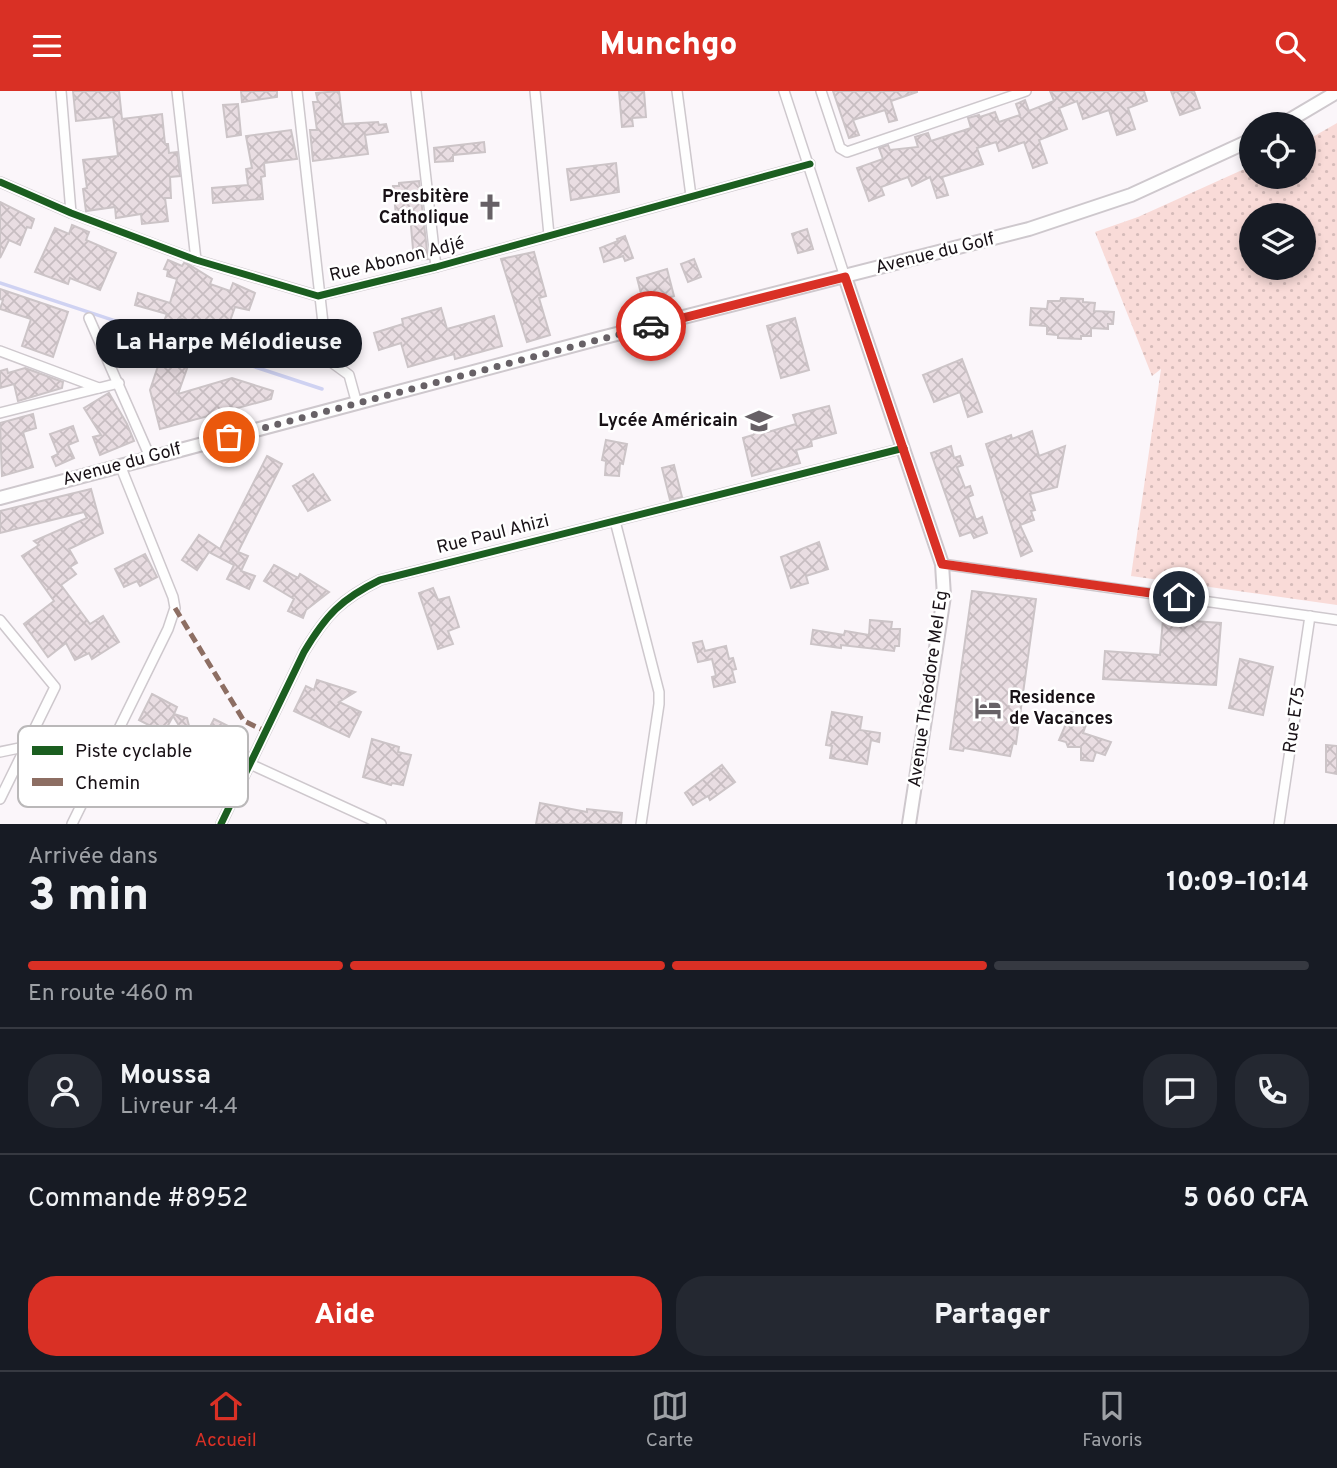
<!DOCTYPE html>
<html lang="fr">
<meta charset="utf-8">
<style>
:root{--surface:#171b24;--page:#242831;--text:#f1f3f6;--muted:#9ea1a6;--line:#363941;--accent:#d93025}
body{margin:0;font-family:Overpass,sans-serif;background:var(--page);color:var(--text);height:100vh;display:flex;flex-direction:column;font-size:26px;white-space:nowrap}
*{box-sizing:border-box;margin:0}
p{font-size:23px;color:var(--muted)}
.icon{flex:none;width:38px;height:38px;fill:none;stroke:currentColor;stroke-width:2;stroke-linecap:round;stroke-linejoin:round}
.map{position:relative;height:733px;overflow:hidden}
.details{display:flex;flex-direction:column;background:var(--surface);flex:1}
.details>*{flex:none}
.fabs{position:absolute;left:1239px;top:21px;display:grid;gap:14px}
.fabs a{display:grid;place-items:center;width:77px;height:77px;border-radius:50%;background:var(--surface);box-shadow:0 4px 10px #0003;font-size:35px}
.pin{position:absolute;display:grid;place-items:center;width:60px;height:60px;color:#fff;margin:-30px;border:4px solid #fff;border-radius:50%;box-shadow:0 2px 7px #0007}
.courier{position:absolute;display:grid;place-items:center;width:70px;height:70px;margin:-35px;border:5px solid #d93025;border-radius:50%;background:#fff;color:#222;box-shadow:0 2px 9px #0007}
.bubble{position:absolute;height:49px;border-radius:24px;background:var(--surface);box-shadow:0 4px 10px #0003;font-size:23px;font-weight:800;line-height:49px;text-align:center}
.head em{font-style:normal;font-weight:800}
.head div{display:flex;flex-direction:column-reverse}
.head{display:flex;align-items:center;justify-content:space-between;height:119px;padding:0 28px}
h1{font-size:46px;font-weight:800;line-height:52px}
.bar{display:grid;grid-template-columns:repeat(4,1fr);gap:10px 7px;align-content:center;height:84px;padding:0 28px}
.bar i{height:9px;border-radius:5px;background:var(--line)}
.bar .selected{background:var(--accent)}
.bar p{grid-column:span 4}
.line{display:flex;align-items:center;gap:18px;padding:0 28px;border-top:2px solid var(--line)}
.line div{flex:1}
.round{display:grid;place-items:center;flex:none;width:74px;height:74px;border-radius:28px;background:var(--page)}
.primary-button{display:flex;gap:14px;margin-top:auto;padding:14px 28px}
.primary-button a{flex:1;height:80px;border-radius:28px;background:var(--accent);color:#fff;font-size:28px;font-weight:800;line-height:80px;text-align:center}
.primary-button a+a{background:var(--page);color:var(--text)}
header{display:flex;justify-content:space-between;align-items:center;height:91px;padding:0 28px;background:var(--accent);color:#fff;font-size:32px;font-weight:800}
.tab-bar{display:flex;justify-content:space-around;align-items:center;height:98px;border-top:2px solid var(--line);background:var(--surface);font-size:19px;color:var(--muted)}
.tab-bar a{display:grid;justify-items:center;gap:4px}
.tab-bar .selected{color:var(--accent)}
.map>svg:first-child{display:block}
.grass{fill:url(#grass-dots);fill-rule:evenodd}
.lines{fill:none;stroke-linecap:round;stroke-linejoin:round}
.stream{stroke:#cfd2f2;stroke-width:3.5}
.building{fill:url(#building-cross-hatch);stroke:#ccc4c7;stroke-width:2}
.minor-casing{stroke:#cec8cd;stroke-width:12}
.secondary-casing{stroke:#cec8cd;stroke-width:16}
.minor{stroke:#fefefe;stroke-width:9}
.secondary{stroke:#fefefe;stroke-width:12}
.quiet{stroke:#8d6e63;stroke-width:5;stroke-dasharray:10 5;stroke-linecap:butt}
.cycleway-casing{stroke:#fff;stroke-width:11}
.cycleway{stroke:#1b5e20;stroke-width:7}
.done{stroke:#676166;stroke-width:7;stroke-dasharray:0 12.6}
.route{stroke:#d93025;stroke-width:9}
.labels{text-anchor:middle;dominant-baseline:central;stroke-width:5;stroke-linejoin:round;paint-order:stroke}
.poi-label{font-size:18px;font-weight:bold;fill:#181116;stroke:#fff;text-anchor:end}
.street-label{font-size:18px;fill:#181116;stroke:#fff}
.key{fill:#fff;stroke:#bab8b9;stroke-width:2}
.key-label{font-size:19px;fill:#181116}
</style>
<header><svg class="icon" aria-label="menu" viewBox="0 0 24 24"><path d="M4 6h16M4 12h16M4 18h16"/></svg>Munchgo<svg class="icon" aria-label="search" viewBox="0 0 24 24"><circle cx="10" cy="10" r="6"/><path d="M15 15l6 6"/></svg></header>
<div class="map">
<svg width="1337" height="733" viewBox="0 0 1337 733">
<defs>
<pattern id="grass-dots" width="8" height="8" patternUnits="userSpaceOnUse" patternTransform="scale(1.75)"><rect width="8" height="8" fill="#f9dbd8"/><path d="M2 2h.1M6 6h.1" fill="none" stroke="#d5bbb9" stroke-width="1.8" stroke-linecap="round"/></pattern>
<pattern id="building-cross-hatch" width="8" height="8" patternUnits="userSpaceOnUse" patternTransform="scale(1.75)"><rect width="8" height="8" fill="#e9dde2"/><path d="M0 0l8 8M0 8l8-8" fill="none" stroke="#c7bdc1"/></pattern>
</defs>
<rect width="100%" height="100%" fill="#fbf6fa"/>
<path class="grass" d="M1337 32V514L1131 485 1161 278 1152 285 1095 141 1138 126 1251 75V86H1304V51ZM1251 124H1304V177H1251Z"/>
<g class="lines">
<path class="stream" d="M0 192 322 298"/>
</g>
<g class="building">
<path d="M73 0H119L122 28 162 23 165 53H168L169 62 177 61 180 85 170 86 171 107H165L168 130 142 133 141 123 116 127 115 116 86 120 83 98 87 97 83 69 118 65 113 26 76 30Z"/>
<path d="M241 0H277V6L242 11Z"/>
<path d="M339 0 343 33 378 31 379 34 386 33 388 41 365 44 368 63 313 70 310 39H317L313 11H318L316 2Z"/>
<path d="M619 0H644L646 26 632 27 633 35 622 36Z"/>
<path d="M833 0H917V1L891 10 897 29 889 31 885 19 853 29 859 44 849 47Z"/>
<path d="M1050 0H1144L1147 10 1128 17 1135 38 1117 44 1109 19 1083 28 1077 10 1059 17 1067 38 1039 49 1047 72 1033 77 1024 51 999 60 996 51 977 57 983 73 942 86 948 104 937 107 930 86 912 95 908 86 881 96 884 104 869 110 857 77 883 68 879 57 888 54 890 59 918 56 915 46 928 42 931 50 971 37 968 27 979 24 980 26 995 21 999 31 1020 24 1016 13 1025 9 1029 20 1054 10Z"/>
<path d="M1171 0H1194L1200 17 1180 24Z"/>
<path d="M238 13 241 44 227 46 223 14Z"/>
<path d="M291 39 297 68 264 72 265 85 261 86 263 108 213 112 212 97 248 94 246 78 252 77 246 45Z"/>
<path d="M484 51 485 61 453 64V70L435 71 434 57Z"/>
<path d="M616 72 619 101 571 109 567 78Z"/>
<path d="M419 90 428 168 414 169 410 124H396L393 95H399V92Z"/>
<path d="M0 111 34 128 31 137 27 136 20 154 9 149 0 167Z"/>
<path d="M72 134 89 141 86 149 116 162 100 199 70 187 68 193 35 181 55 137 69 143Z"/>
<path d="M807 138 813 158 798 162 792 143Z"/>
<path d="M625 145 633 167 625 170 623 165 604 171 600 157 618 150 617 148Z"/>
<path d="M534 161 546 205 539 207 550 244 527 251 501 168Z"/>
<path d="M694 168 701 186 688 191 681 173Z"/>
<path d="M168 169 182 175 184 172 188 173 212 188 210 193 230 200 233 192 255 202 249 219 235 216 226 241 179 227 177 234 164 230 167 223 135 214 138 202 170 212 177 188 167 185 168 179 164 178Z"/>
<path d="M667 178 674 205 644 214 637 187Z"/>
<path d="M0 198 68 221 53 266 22 255 31 228 0 218 3 209 0 208Z"/>
<path d="M1061 207 1083 208V211L1095 212 1094 220 1114 221 1113 233H1108V238L1091 237V245H1081V248L1058 247V244L1047 243V235L1030 234 1031 217 1047 218 1048 210H1060Z"/>
<path d="M441 217 447 238 494 225 502 255 455 268 454 263 408 276 401 252 379 259 374 242 403 233 402 228Z"/>
<path d="M795 227 809 279 781 287 767 235Z"/>
<path d="M244 238 262 246 287 250 288 246 297 248 293 265 300 267 298 275 267 269 269 262 237 253Z"/>
<path d="M162 263 189 272 178 303 232 287 273 300 271 308 160 338 150 299Z"/>
<path d="M962 268 982 321 968 326 960 301 934 311 923 284Z"/>
<path d="M25 277 63 291 62 297 18 310 14 293 0 297V280L7 278 8 282Z"/>
<path d="M109 302 127 333 134 350 100 364 93 346 101 344 84 317Z"/>
<path d="M829 315 836 342 811 349 812 355 796 359 800 372 752 385 743 347 753 344 760 338 768 341 796 333 793 324Z"/>
<path d="M33 323 36 337 23 341 33 376 2 385 0 332Z"/>
<path d="M73 335 78 350 68 354 74 367 56 375 52 366 58 363 50 343Z"/>
<path d="M1032 340 1039 365 1065 355 1057 396 1030 403 1035 419 1031 420 1034 429 1020 434 1032 460 1021 465 986 353 1011 344 1012 348Z"/>
<path d="M606 349 627 353 623 373 620 372 619 385 605 384 606 370 602 369Z"/>
<path d="M951 355 954 367 960 365 963 374 957 376 965 397 970 395 973 404 968 406 976 429 982 426 987 442 974 447 971 441 960 445 931 362Z"/>
<path d="M267 365 282 373 238 461 248 465 241 480 255 485 249 498 227 488 234 474 209 461 197 479 182 469 199 444 220 458Z"/>
<path d="M674 374 682 406 670 409 662 377Z"/>
<path d="M313 383 330 409 308 420 293 395Z"/>
<path d="M91 398 103 442 69 458 77 472 70 476 76 483 61 494 90 533 103 525 119 551 92 568 89 562 75 569 66 552 48 566 24 533 54 510 22 465 39 454 34 450 87 427 84 421 0 442V420Z"/>
<path d="M819 451 828 478 806 485 808 492 791 497 781 466Z"/>
<path d="M145 463 157 486 140 495 137 490 124 496 115 478Z"/>
<path d="M274 474 298 487 300 483 329 501 306 519 303 527 288 520 294 508 264 490Z"/>
<path d="M433 497 438 509 449 506 459 536 448 540 453 553 438 558 419 502Z"/>
<path d="M972 500 1036 508 1016 653 1013 652 1010 665 964 657 963 660 950 658Z"/>
<path d="M1163 528 1221 532 1216 594 1103 588 1105 560 1160 564Z"/>
<path d="M870 529 892 531 891 538H900L899 555H895L894 560 841 554V557L811 553 813 539 844 544 845 540 869 544Z"/>
<path d="M702 550 705 560 726 555 729 568 733 567 736 578 732 579 735 591 714 596 712 586 716 585 712 568 698 571 693 552Z"/>
<path d="M1240 568 1273 576 1263 624 1229 617Z"/>
<path d="M317 589 355 601 339 611 361 621 349 646 294 620 306 595 314 599Z"/>
<path d="M152 603 177 616 174 623 187 627 189 635 185 637 180 636 173 625 164 642 139 629Z"/>
<path d="M832 621 862 626 860 639 880 642 879 651 871 649 867 673 830 667 832 655 826 654Z"/>
<path d="M1071 621 1089 626 1083 642 1111 651 1105 664 1096 661 1093 670 1081 669V656H1068L1066 651 1059 649Z"/>
<path d="M214 628 244 643 222 685 198 673 204 662 198 659Z"/>
<path d="M372 648 399 656 398 661 411 664 403 694 392 692 391 694 363 686Z"/>
<path d="M1326 654 1337 655V683L1326 681Z"/>
<path d="M722 674 735 691 710 709 708 705 693 714 685 702Z"/>
<path d="M540 712 587 721V718L622 722 621 733H536Z"/>
</g>
<g class="lines">
<g class="minor-casing">
<g id="minor">
<path d="M61 0 71 122"/>
<path d="M177 0 196 169"/>
<path d="M297 0 327 268 349 284 357 313"/>
<path d="M416 0 436 176"/>
<path d="M535 0 549 144"/>
<path d="M677 0 691 105"/>
<path d="M784 0 845 186"/>
<path d="M821 0 840 57 847 61 1026 0"/>
<path d="M0 91 71 122 196 169 318 205 436 176 810 73"/>
<path d="M89 227 150 366"/>
<path d="M0 260 99 297"/>
<path d="M0 322 119 292"/>
<path d="M615 430 659 601V613L641 733"/>
<path d="M942 473 1337 529"/>
<path d="M0 529 55 596 0 708"/>
<path d="M0 661 24 656"/>
<path d="M250 673 381 733"/>
<path d="M72 733 168 538 175 517 173 506 120 374"/>
<path d="M221 733 304 561C326 524 341 508 380 489L904 357"/>
<path d="M1279 733 1310 525"/>
</g>
</g>
<g class="secondary-casing">
<g id="secondary">
<path d="M1283 33 1337 1"/>
<path d="M845 186 942 473 944 505 909 733"/>
<path d="M0 407 601 247 1029 138 1131 104 1251 49"/>
</g>
</g>
<use href="#minor" class="minor"/>
<use href="#secondary" class="secondary"/>
<path class="quiet" d="M175 517 244 630 265 640"/>
<g class="cycleway-casing">
<g id="cycleway">
<path d="M0 91 71 122 196 169 318 205 436 176 810 73"/>
<path d="M221 733 304 561C326 524 341 508 380 489L904 357"/>
</g>
</g>
<use href="#cycleway" class="cycleway"/>
</g>
<g class="lines">
<path class="done" d="M229 346 651 235"/>
<path class="route" d="M651 235 845 186 942 473 1179 506"/>
</g>
<defs>
<g id="church-bare" transform="scale(2.1)"><path d="M-1.2-6h2.4v3.5h3.3v2.4h-3.3V6h-2.4V-.1h-3.3v-2.4h3.3Z" fill="#676166" stroke="#fff" stroke-width="2.5" paint-order="stroke"/></g>
<g id="school-bare" transform="scale(2.1)"><path d="M0-5L7-2L0 1L-7-2ZM-4 1L0 2.5L4 1V4Q0 6-4 4Z" fill="#676166" stroke="#fff" stroke-width="2.5" paint-order="stroke"/></g>
<g id="hotel-bare" transform="scale(2.1)"><path d="M-6-4.5h1.5V1H6V5H4.5V3h-9V5H-6ZM-4 0a1.8 1.8 0 1 1 3.6 0ZM.5 0V-2.5h3Q6-2.5 6 0Z" fill="#676166" stroke="#fff" stroke-width="2.5" paint-order="stroke"/></g>
</defs>
<g fill-rule="evenodd">
<use href="#church-bare" x="490" y="116"/>
<use href="#school-bare" x="759" y="330"/>
<use href="#hotel-bare" x="988" y="617"/>
</g>
<g class="labels">
<g class="poi-label">
<text x="469" y="106">Presbitère<tspan x="469" dy="21">Catholique</tspan></text>
<text x="738" y="330">Lycée Américain</text>
<text x="1009" y="607" text-anchor="start">Residence<tspan x="1009" dy="21">de Vacances</tspan></text>
</g>
<g class="street-label">
<text transform="translate(935 163) rotate(-14)">Avenue du Golf</text>
<text transform="translate(397 169) rotate(-14)">Rue Abonon Adjé</text>
<text transform="translate(122 374) rotate(-15)">Avenue du Golf</text>
<text transform="translate(493 444) rotate(-14)">Rue Paul Ahizi</text>
<text transform="translate(929 598) rotate(-82)">Avenue Théodore Mel Eg</text>
<text transform="translate(1295 629) rotate(-82)">Rue E75</text>
</g>
</g>
<rect x="18" y="635" width="230" height="81" rx="10" class="key"/>
<rect x="32" y="655" width="31" height="9" fill="#1b5e20"/>
<rect x="32" y="687" width="31" height="8" fill="#8d6e63"/>
<g class="key-label">
<text x="75" y="666">Piste cyclable</text>
<text x="75" y="698">Chemin</text>
</g>
</svg>
<div class="fabs">
<a><svg class="icon" aria-label="locate" viewBox="0 0 24 24"><circle cx="12" cy="12" r="6"/><path d="M12 2v4M12 18v4M2 12h4M18 12h4"/></svg></a>
<a><svg class="icon" aria-label="layers" viewBox="0 0 24 24"><path d="M12 4l9 5-9 5-9-5zM3 14l9 5 9-5"/></svg></a>
</div>
<div class="pin" style="left:229px;top:346px;background:#ea580c"><svg class="icon" aria-label="bag" viewBox="0 0 24 24"><path d="M5 8h14l-1 12H6zM9 8a3 3 0 0 1 6 0"/></svg></div>
<div class="pin" style="left:1179px;top:506px;background:#1f2937"><svg class="icon" aria-label="home" viewBox="0 0 24 24"><path d="M3 11l9-7 9 7M6 9v11h12V9"/></svg></div>
<div class="courier" style="left:651px;top:235px"><svg class="icon" aria-label="car" viewBox="0 0 24 24"><path d="M5 17H2v-5l4-1 3-4h7l3 4 3 1v5h-3M9 17h6M6 11h13"/><circle cx="7" cy="17" r="2"/><circle cx="17" cy="17" r="2"/></svg></div>
<div class="bubble" style="left:96px;top:228px;width:266px">La Harpe Mélodieuse</div>
</div>
<section class="details">
<div class="head"><div><h1>3 min</h1><p>Arrivée dans</p></div><em>10:09–10:14</em></div>
<div class="bar"><i class="selected"></i><i class="selected"></i><i class="selected"></i><i></i><p>En route · 460 m</p></div>
<div class="line" style="height:126px"><a class="round"><svg class="icon" aria-label="person" viewBox="0 0 24 24"><circle cx="12" cy="8" r="4"/><path d="M4 21q1-7 8-7t8 7"/></svg></a><div><b>Moussa</b><p>Livreur · 4.4</p></div><a class="round"><svg class="icon" aria-label="chat" viewBox="0 0 24 24"><path d="M4 5h16v11H9l-5 4z"/></svg></a><a class="round"><svg class="icon" aria-label="phone" viewBox="0 0 24 24"><path d="M5 4h4l2 5-3 2q2 4 5 5l2-3 5 2v4C11 20 4 13 5 4z"/></svg></a></div>
<div class="line" style="height:91px"><div>Commande #8952</div><b>5 060 CFA</b></div>
<div class="primary-button"><a>Aide</a><a>Partager</a></div>
</section>
<nav class="tab-bar">
<a class="selected"><svg class="icon" aria-label="home" viewBox="0 0 24 24"><path d="M3 11l9-7 9 7M6 9v11h12V9"/></svg>Accueil</a>
<a><svg class="icon" aria-label="map" viewBox="0 0 24 24"><path d="M3 6l6-2 6 2 6-2v14l-6 2-6-2-6 2zM9 4v14M15 6v14"/></svg>Carte</a>
<a><svg class="icon" aria-label="saved" viewBox="0 0 24 24"><path d="M7 4h10v16l-5-4-5 4z"/></svg>Favoris</a>
</nav>
